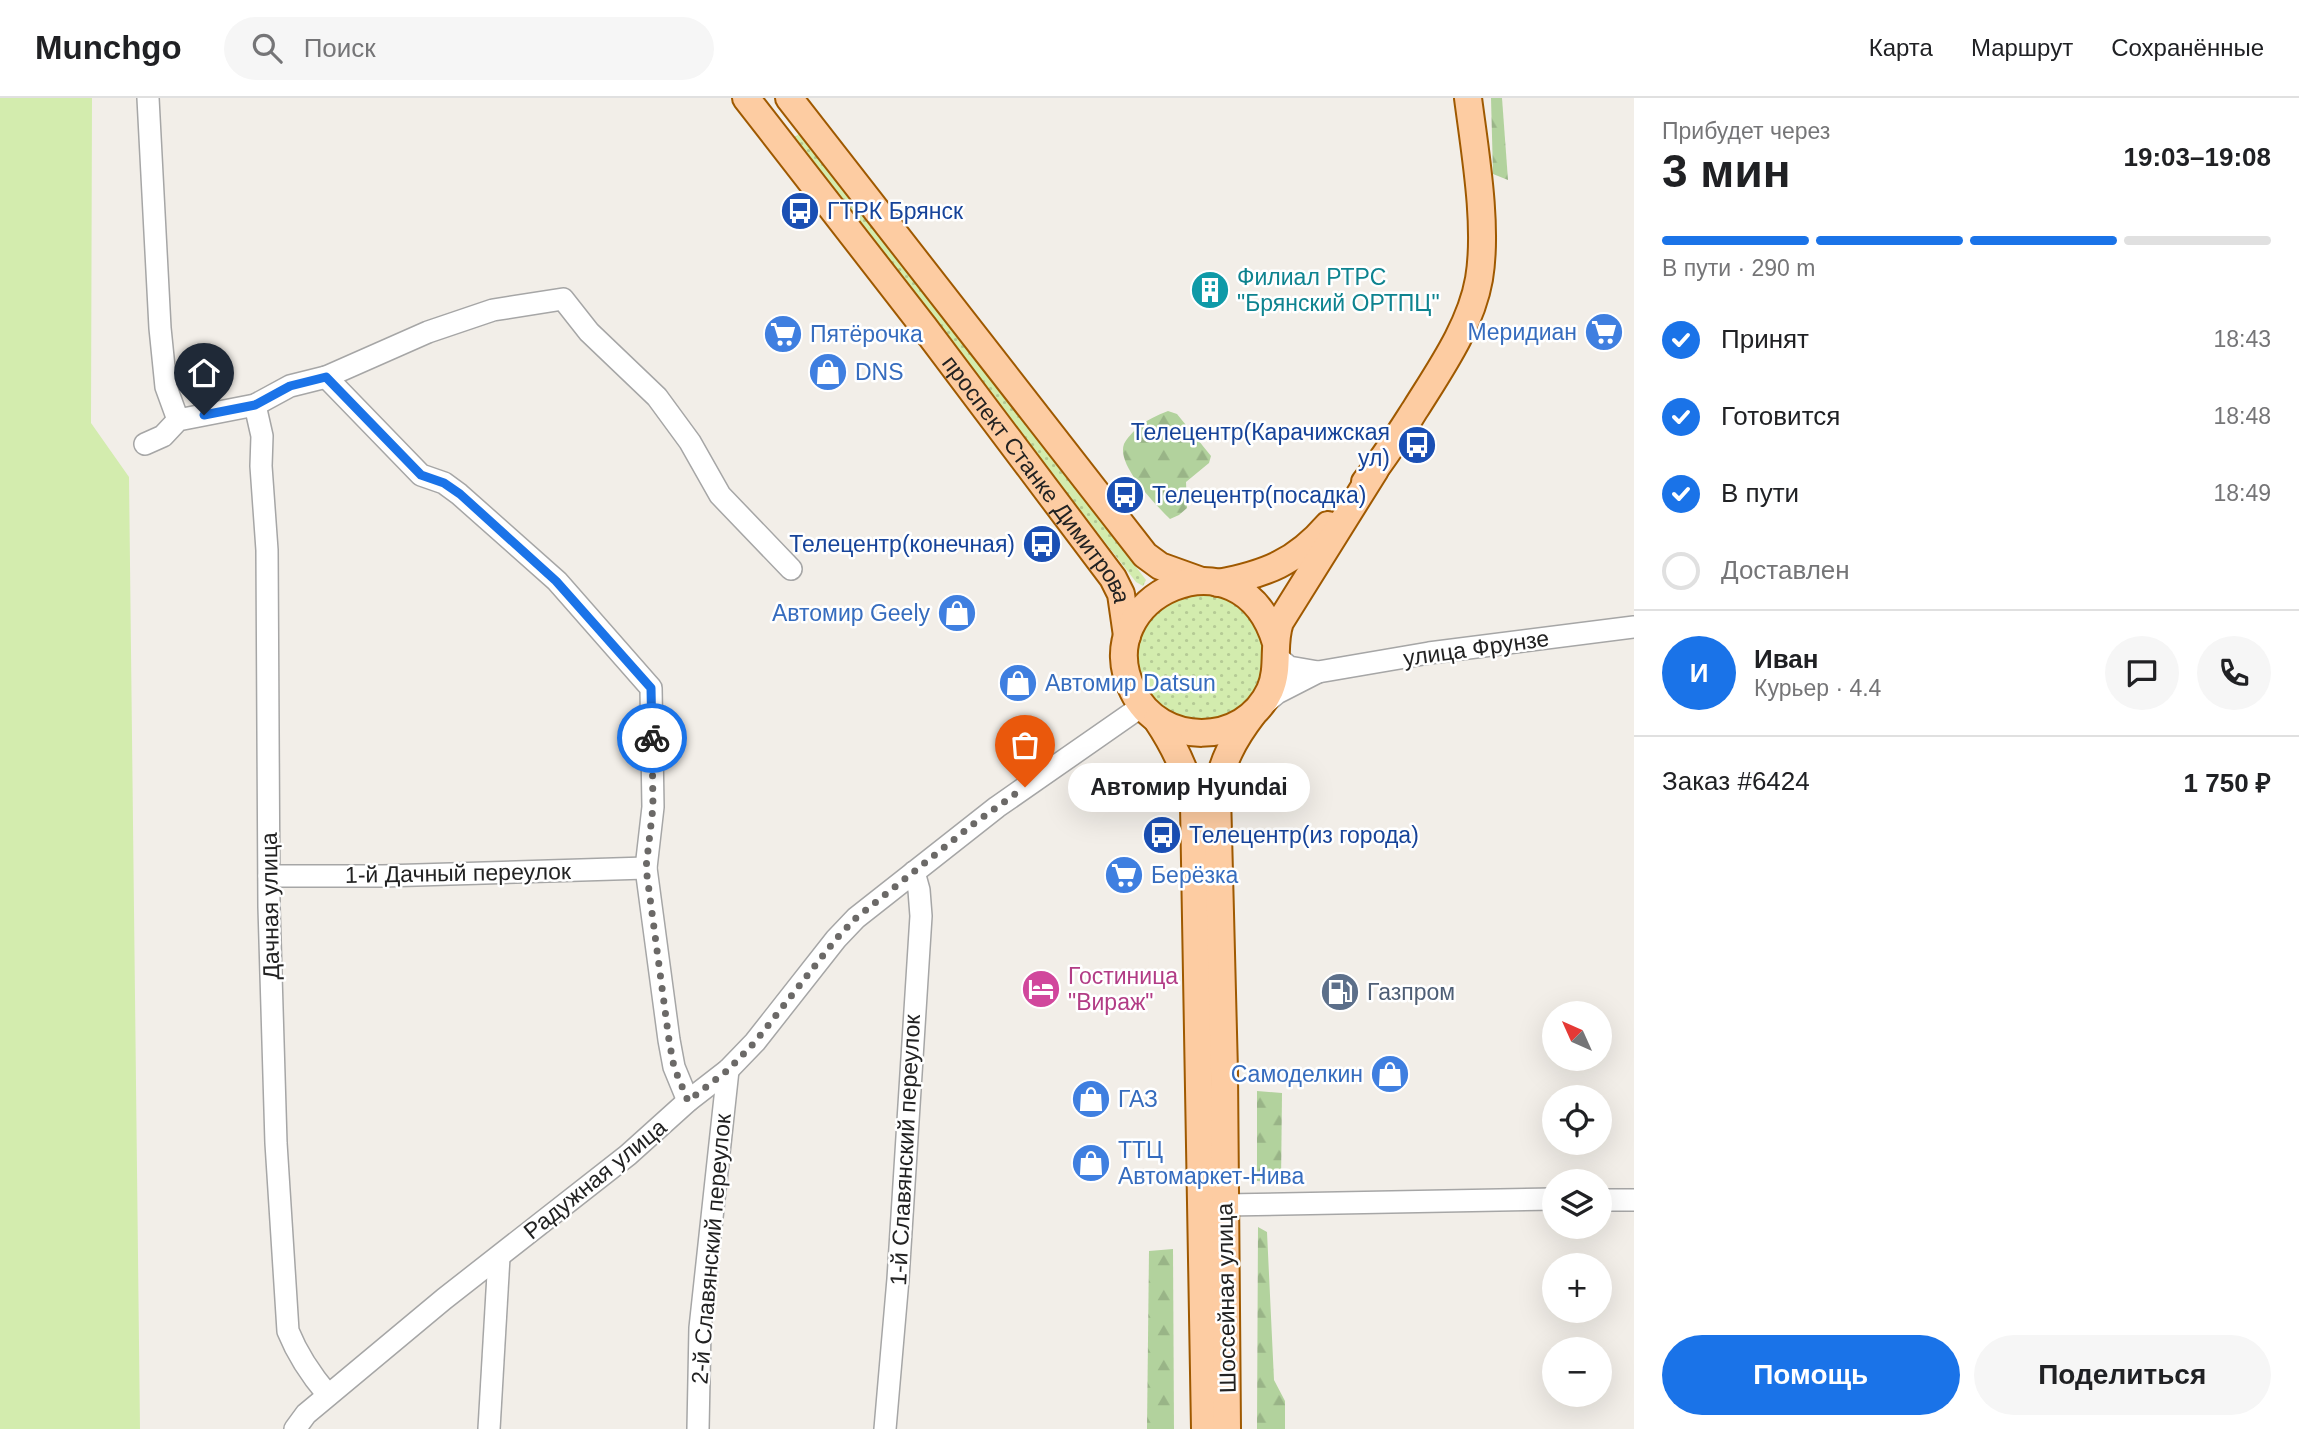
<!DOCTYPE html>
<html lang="ru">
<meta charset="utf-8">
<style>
:root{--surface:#fff;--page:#f6f6f6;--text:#202124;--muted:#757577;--line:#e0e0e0;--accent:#1a73e8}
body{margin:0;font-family:Arial,sans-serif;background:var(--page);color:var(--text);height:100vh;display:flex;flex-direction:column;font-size:26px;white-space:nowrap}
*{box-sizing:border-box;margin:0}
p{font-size:23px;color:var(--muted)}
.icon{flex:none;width:38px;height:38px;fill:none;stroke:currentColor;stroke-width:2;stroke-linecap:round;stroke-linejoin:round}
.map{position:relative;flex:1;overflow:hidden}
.side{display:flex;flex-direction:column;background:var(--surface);width:665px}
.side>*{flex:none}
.needle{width:46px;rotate:315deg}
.buttons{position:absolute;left:1542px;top:903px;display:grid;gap:14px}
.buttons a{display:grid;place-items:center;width:70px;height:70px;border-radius:50%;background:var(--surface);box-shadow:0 7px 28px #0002;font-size:35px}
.pin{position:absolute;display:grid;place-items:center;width:60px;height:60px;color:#fff;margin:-72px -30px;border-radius:50% 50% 50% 0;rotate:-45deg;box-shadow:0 0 7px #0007}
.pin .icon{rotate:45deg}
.courier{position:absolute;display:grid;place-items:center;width:70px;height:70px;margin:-35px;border:5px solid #1a73e8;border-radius:50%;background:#fff;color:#222;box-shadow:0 2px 9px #0007}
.bubble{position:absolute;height:49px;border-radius:24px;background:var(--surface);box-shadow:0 7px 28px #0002;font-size:23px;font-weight:700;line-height:49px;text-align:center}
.overview em{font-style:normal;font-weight:700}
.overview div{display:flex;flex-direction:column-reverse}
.overview{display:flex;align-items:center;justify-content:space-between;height:119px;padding:0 28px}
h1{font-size:46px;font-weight:700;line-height:52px}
.bar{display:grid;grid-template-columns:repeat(4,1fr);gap:10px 7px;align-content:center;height:84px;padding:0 28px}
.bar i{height:9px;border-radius:5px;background:var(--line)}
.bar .current{background:var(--accent)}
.bar p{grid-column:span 4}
.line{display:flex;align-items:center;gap:18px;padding:0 28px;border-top:2px solid var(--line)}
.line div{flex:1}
.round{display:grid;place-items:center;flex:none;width:74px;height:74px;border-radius:37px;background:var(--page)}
ol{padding:0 28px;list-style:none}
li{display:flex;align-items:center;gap:21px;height:77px}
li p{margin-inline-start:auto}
li .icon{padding:7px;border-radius:50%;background:var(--accent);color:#fff;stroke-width:4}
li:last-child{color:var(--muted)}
li i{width:38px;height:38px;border:4px solid var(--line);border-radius:50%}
.action{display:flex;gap:14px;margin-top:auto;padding:14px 28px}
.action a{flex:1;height:80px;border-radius:42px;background:var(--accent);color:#fff;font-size:28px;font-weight:700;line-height:80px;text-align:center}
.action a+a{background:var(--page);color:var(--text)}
header{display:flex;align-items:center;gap:42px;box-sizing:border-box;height:98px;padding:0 35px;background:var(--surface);border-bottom:2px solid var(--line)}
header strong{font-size:33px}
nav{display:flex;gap:38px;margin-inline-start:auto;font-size:24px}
.search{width:490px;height:63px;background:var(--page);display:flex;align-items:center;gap:18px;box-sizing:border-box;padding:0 24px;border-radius:38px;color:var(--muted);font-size:26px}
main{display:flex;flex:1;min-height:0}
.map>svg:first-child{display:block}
.grass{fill:url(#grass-dots)}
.forest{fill:url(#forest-firs)}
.garden{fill:#d3ecae}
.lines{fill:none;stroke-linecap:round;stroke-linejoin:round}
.minor-casing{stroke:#a6a6a6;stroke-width:24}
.major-casing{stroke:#9f5900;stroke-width:30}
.minor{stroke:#fff;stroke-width:21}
.major{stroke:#fdcca2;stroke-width:26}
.done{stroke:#6b6967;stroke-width:7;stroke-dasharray:0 12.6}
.route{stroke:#1a73e8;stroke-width:9}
.labels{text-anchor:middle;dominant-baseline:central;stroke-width:5;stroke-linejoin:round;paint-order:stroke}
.transit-label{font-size:23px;fill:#164399;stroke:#fff;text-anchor:start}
.culture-label{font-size:23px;fill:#0d838f;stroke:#fff;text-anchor:start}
.shop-label{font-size:23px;fill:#366cbe;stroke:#fff;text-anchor:start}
.street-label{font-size:23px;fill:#222;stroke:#fff}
.hotel-label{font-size:23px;fill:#b23c85;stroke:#fff;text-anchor:start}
.service-label{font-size:23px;fill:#4e5e75;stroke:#fff;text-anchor:start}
</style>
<header>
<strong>Munchgo</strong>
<div class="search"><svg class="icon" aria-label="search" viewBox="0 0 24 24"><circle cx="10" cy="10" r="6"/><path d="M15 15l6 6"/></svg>Поиск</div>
<nav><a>Карта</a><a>Маршрут</a><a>Сохранённые</a></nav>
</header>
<main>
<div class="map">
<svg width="1634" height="1331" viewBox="0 0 1634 1331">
<defs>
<pattern id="grass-dots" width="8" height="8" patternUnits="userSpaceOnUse" patternTransform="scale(1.75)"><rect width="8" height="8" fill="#d3ecae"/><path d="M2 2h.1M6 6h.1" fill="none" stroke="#b5ca95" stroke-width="1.8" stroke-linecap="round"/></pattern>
<pattern id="forest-firs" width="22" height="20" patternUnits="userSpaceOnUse" patternTransform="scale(1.75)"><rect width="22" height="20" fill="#b2d29d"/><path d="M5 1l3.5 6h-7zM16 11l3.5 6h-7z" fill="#99b487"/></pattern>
</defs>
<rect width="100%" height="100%" fill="#f2eee8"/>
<g class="grass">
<path d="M799 36 802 38 1143 478 1146 482 1143 488 1136 484 794 44 793 40Z"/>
<path d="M1217 494 1257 523 1267 564 1254 598 1232 617 1204 624 1176 619 1148 597 1135 556 1140 534 1168 501Z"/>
</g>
<g class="forest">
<path d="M1491 0H1502L1508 82 1493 76Z"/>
<path d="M1168 313 1177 316 1211 358 1209 365 1186 384 1187 410 1179 417 1170 421C1156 407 1116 367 1124 346 1127 340 1133 334 1138 329 1147 322 1157 317 1168 313Z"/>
<path d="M1257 993 1282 995 1281 1085 1257 1083Z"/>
<path d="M1258 1129 1267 1134 1274 1282 1285 1303V1331H1257Z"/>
<path d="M1173 1151 1174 1331H1147L1149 1153Z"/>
</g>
<path class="garden" d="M0 0H92L91 325 129 379 140 1331H0Z"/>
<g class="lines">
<g class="minor-casing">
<g id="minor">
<path d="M148 0 160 230 166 289 178 322"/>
<path d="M326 279 421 377 444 385 459 396 557 483 651 590 653 709 646 770 669 942 674 969 688 1003"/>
<path d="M255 307 262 338 261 368 267 452 269 809 276 1045 288 1233C298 1258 311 1277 328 1297"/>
<path d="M145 346 163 338 178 322 255 307 290 288 326 279 428 234 493 212 563 201 589 234 657 299 690 344 720 397 791 471"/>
<path d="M1277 559 1289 569 1318 574 1429 555 1634 529"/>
<path d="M1263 607 1277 595 1318 574"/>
<path d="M269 778H383L646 770"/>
<path d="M1600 1102H1634"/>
<path d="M1225 1107 1554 1101"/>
<path d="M295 1331 306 1316 444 1201 628 1057 688 1003 728 972 755 944 836 841 856 820 997 709 1142 608"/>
<path d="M489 1331 499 1159"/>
<path d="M698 1331 700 1230 728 972"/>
<path d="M885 1331 898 1181 921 818 919 792 914 774"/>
</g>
</g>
<g class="major-casing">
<g id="major">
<path id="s1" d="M746 0 924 229 1113 480 1121 496 1127 538"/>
<path d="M789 0 1145 457 1160 468 1199 482"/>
<path d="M1365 384C1384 361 1400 335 1416 310 1441 270 1471 227 1479 181 1488 128 1475 54 1468 0"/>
<path d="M1218 485C1266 476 1296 464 1328 427"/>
<path d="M1276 545C1241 426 1085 499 1133 593 1160 649 1244 649 1270 592 1280 569 1272 546 1280 524L1375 372"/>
<path d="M1157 622C1175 649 1188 675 1194 707L1205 1331"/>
<path d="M1227 1331 1224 974 1217 696C1221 664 1234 641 1253 616"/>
</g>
</g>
<use href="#minor" class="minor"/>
<use href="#major" class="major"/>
</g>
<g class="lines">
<path class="done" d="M652 640 653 709 646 770 669 942 674 969 688 1003 728 972 755 944 836 841 856 820 972 727 1025 689"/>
<path class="route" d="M204 317 255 307 290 288 326 279 421 377 444 385 460 396 556 483 651 590 652 640"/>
</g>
<defs>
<g id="bus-disc" transform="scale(2.0125)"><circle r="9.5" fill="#1a4fb4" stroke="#fff"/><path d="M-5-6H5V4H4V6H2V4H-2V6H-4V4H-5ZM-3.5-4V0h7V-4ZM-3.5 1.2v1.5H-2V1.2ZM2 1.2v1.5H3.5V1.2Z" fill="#fff"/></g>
<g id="building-disc" transform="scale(2.0125)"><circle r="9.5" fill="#0f9aa8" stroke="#fff"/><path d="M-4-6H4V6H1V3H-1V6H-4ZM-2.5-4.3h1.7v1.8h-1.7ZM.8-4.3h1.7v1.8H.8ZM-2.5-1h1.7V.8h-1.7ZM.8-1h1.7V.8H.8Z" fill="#fff"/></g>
<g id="supermarket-disc" transform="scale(2.0125)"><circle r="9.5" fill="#3f7fe0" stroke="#fff"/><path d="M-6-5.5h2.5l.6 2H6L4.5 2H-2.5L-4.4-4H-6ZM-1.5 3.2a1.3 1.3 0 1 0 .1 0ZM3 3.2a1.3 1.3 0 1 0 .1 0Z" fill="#fff"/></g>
<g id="shop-disc" transform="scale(2.0125)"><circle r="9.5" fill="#3f7fe0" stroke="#fff"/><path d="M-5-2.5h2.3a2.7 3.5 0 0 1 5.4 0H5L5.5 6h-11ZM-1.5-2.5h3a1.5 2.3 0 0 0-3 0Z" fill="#fff"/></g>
<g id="hotel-disc" transform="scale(2.0125)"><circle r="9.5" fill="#d1479c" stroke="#fff"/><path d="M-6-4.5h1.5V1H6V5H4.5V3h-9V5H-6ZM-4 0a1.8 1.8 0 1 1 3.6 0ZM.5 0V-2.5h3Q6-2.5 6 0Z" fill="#fff"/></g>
<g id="fuel-disc" transform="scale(2.0125)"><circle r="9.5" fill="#5c6f8a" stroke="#fff"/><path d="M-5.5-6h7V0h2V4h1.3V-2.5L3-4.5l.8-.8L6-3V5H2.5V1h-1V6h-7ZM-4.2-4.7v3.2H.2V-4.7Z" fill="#fff"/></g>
</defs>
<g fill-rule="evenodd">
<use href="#bus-disc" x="800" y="113"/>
<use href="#building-disc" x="1210" y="192"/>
<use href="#supermarket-disc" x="1604" y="234"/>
<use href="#supermarket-disc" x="783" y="236"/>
<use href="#shop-disc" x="828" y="274"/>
<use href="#bus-disc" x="1417" y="347"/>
<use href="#bus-disc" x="1125" y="397"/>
<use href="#bus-disc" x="1042" y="446"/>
<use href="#shop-disc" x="957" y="515"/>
<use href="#shop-disc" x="1018" y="585"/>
<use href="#bus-disc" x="1162" y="737"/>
<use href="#supermarket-disc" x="1124" y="777"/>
<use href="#hotel-disc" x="1041" y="891"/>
<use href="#fuel-disc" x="1340" y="894"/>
<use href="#shop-disc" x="1390" y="976"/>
<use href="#shop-disc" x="1091" y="1001"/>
<use href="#shop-disc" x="1091" y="1065"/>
</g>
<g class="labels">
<g class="transit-label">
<text x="827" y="113">ГТРК Брянск</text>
<text x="1390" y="334" text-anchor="end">Телецентр(Карачижская<tspan x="1390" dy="26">ул)</tspan></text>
<text x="1152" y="397">Телецентр(посадка)</text>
<text x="1015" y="446" text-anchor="end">Телецентр(конечная)</text>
<text x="1189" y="737">Телецентр(из города)</text>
</g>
<g class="culture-label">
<text x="1237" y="179">Филиал РТРС<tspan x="1237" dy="26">"Брянский ОРТПЦ"</tspan></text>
</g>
<g class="shop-label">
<text x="1577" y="234" text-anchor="end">Меридиан</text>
<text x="810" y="236">Пятёрочка</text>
<text x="855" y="274">DNS</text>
<text x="930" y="515" text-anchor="end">Автомир Geely</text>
<text x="1045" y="585">Автомир Datsun</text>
<text x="1151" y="777">Берёзка</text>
<text x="1363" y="976" text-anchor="end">Самоделкин</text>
<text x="1118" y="1001">ГАЗ</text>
<text x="1118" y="1052">ТТЦ<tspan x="1118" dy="26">Автомаркет-Нива</tspan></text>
</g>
<g class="street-label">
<text stroke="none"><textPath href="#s1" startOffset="480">проспект Станке Димитрова</textPath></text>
<text transform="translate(1476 550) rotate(-8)">улица Фрунзе</text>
<text transform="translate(458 775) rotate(-1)">1-й Дачный переулок</text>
<text transform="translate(270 808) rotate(-91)">Дачная улица</text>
<text transform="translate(905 1052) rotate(-87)">1-й Славянский переулок</text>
<text transform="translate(595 1081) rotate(-39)">Радужная улица</text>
<text transform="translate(711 1151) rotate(-85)">2-й Славянский переулок</text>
<text transform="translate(1226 1200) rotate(-91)">Шоссейная улица</text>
</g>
<g class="hotel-label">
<text x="1068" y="878">Гостиница<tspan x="1068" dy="26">"Вираж"</tspan></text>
</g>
<g class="service-label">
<text x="1367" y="894">Газпром</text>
</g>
</g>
</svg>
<div class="buttons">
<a><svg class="needle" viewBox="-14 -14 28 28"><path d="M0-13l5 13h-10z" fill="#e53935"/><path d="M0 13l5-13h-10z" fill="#757577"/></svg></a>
<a><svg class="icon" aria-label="locate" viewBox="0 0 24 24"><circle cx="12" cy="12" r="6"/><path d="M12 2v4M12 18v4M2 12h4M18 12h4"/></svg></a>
<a><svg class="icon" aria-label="layers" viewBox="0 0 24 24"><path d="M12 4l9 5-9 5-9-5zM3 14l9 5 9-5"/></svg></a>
<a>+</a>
<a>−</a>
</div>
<div class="pin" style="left:1025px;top:689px;background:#ea580c"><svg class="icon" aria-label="bag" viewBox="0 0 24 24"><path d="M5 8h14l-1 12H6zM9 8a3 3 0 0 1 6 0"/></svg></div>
<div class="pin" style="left:204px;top:317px;background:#1f2937"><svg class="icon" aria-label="home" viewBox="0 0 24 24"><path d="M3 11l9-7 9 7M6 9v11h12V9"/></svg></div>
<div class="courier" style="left:652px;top:640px"><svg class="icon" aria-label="bike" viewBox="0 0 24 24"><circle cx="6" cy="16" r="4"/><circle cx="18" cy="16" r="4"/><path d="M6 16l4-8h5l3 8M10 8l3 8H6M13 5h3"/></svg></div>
<div class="bubble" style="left:1068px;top:665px;width:242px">Автомир Hyundai</div>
</div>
<section class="side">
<div class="overview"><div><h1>3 мин</h1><p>Прибудет через</p></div><em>19:03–19:08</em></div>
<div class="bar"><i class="current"></i><i class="current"></i><i class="current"></i><i></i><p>В пути · 290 m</p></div>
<ol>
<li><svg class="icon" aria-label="check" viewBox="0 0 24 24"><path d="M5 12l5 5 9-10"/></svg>Принят<p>18:43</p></li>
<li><svg class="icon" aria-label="check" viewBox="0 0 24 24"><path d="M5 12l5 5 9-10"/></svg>Готовится<p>18:48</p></li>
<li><svg class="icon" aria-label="check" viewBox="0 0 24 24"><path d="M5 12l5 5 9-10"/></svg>В пути<p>18:49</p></li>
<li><i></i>Доставлен</li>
</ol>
<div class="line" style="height:126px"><b class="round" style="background:var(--accent);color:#fff">И</b><div><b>Иван</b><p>Курьер · 4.4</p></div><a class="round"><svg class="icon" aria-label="chat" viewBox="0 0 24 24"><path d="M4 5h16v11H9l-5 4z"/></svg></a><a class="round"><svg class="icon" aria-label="phone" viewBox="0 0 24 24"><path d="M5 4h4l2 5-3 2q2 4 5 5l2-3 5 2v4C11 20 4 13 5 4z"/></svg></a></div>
<div class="line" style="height:91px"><div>Заказ #6424</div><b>1 750 ₽</b></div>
<div class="action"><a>Помощь</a><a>Поделиться</a></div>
</section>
</main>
